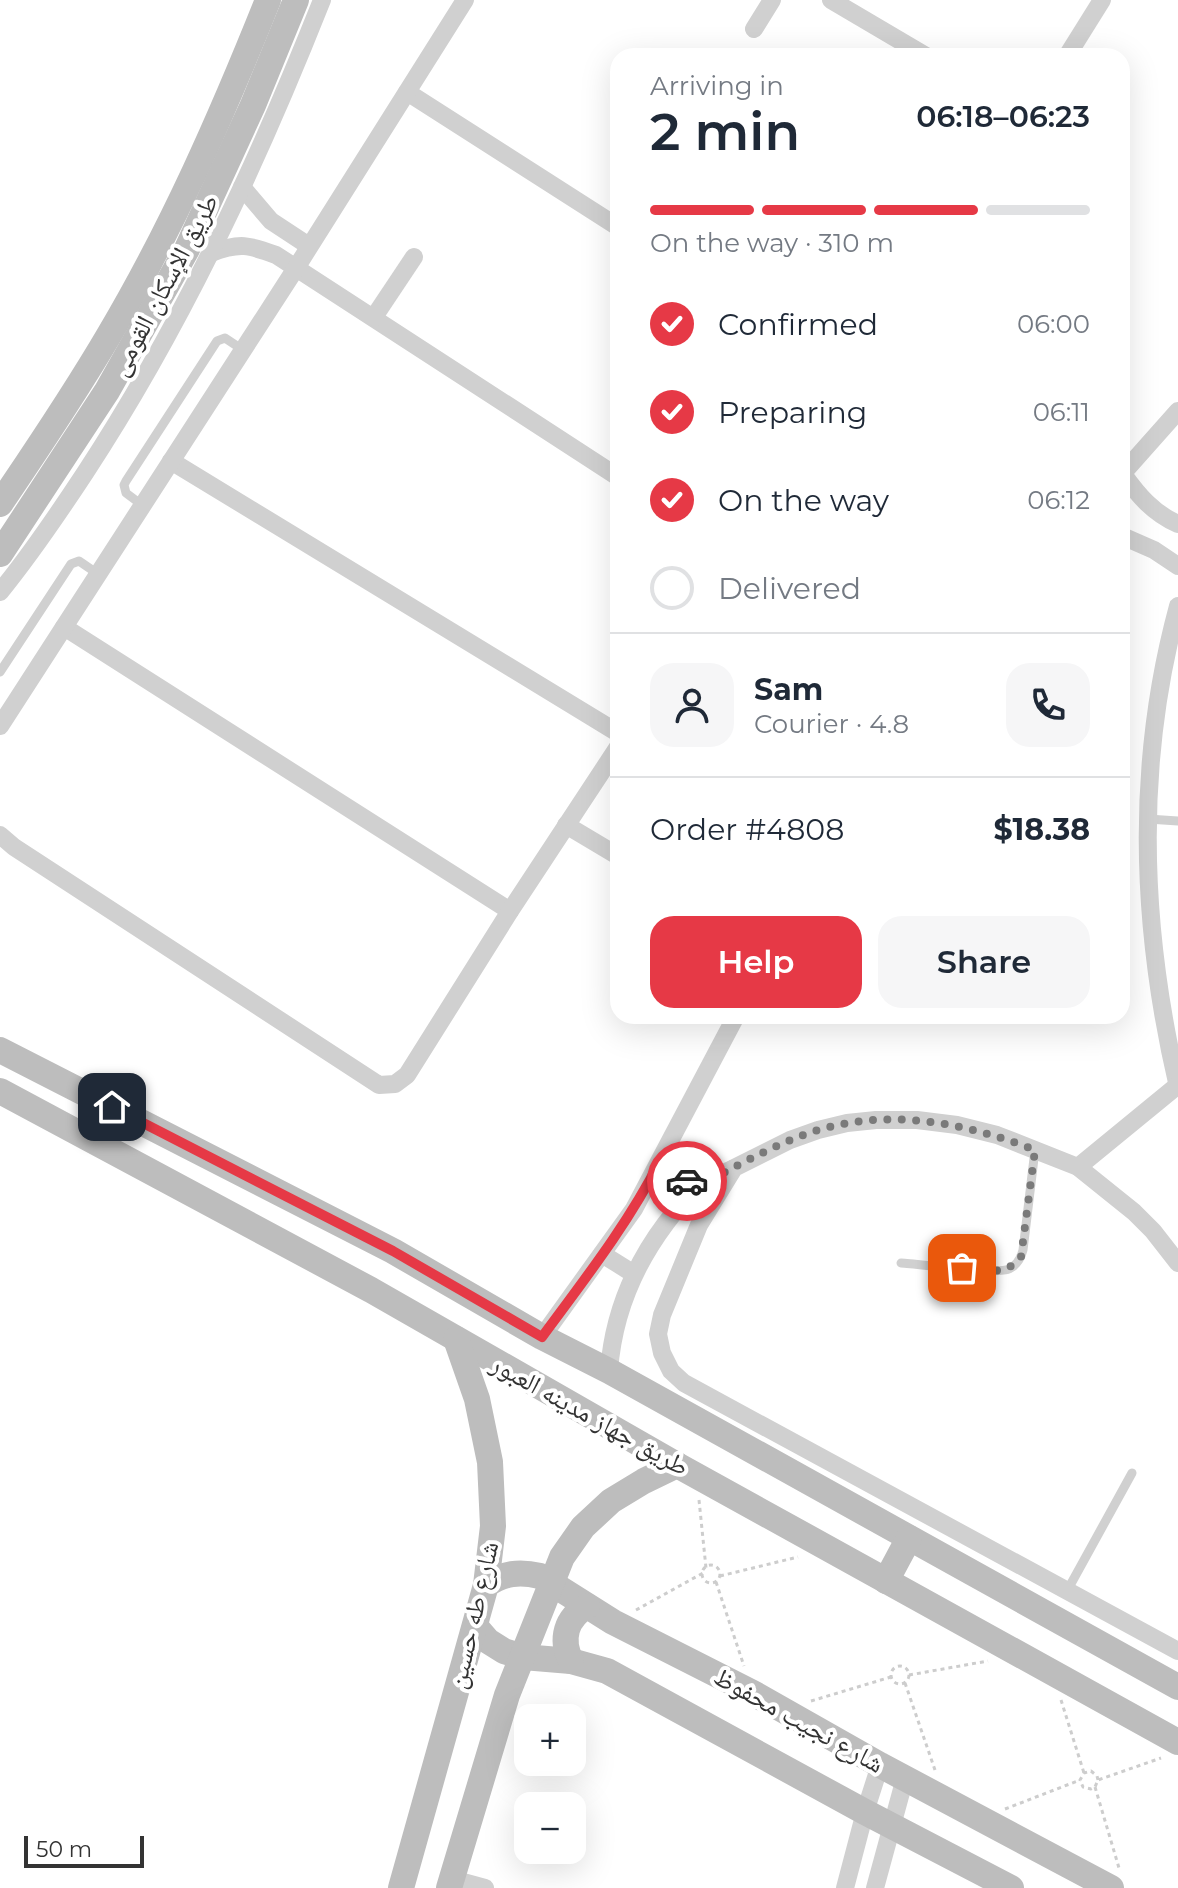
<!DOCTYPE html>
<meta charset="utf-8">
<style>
:root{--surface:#fff;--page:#f6f6f7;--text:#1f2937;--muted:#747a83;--line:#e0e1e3;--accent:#e63946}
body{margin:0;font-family:Montserrat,"Noto Naskh Arabic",sans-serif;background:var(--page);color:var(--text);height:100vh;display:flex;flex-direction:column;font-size:30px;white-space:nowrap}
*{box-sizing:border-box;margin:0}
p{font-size:26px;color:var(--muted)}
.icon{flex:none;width:44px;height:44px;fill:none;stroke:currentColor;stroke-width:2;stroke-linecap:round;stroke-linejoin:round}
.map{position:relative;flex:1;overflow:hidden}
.drawer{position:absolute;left:610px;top:48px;width:520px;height:976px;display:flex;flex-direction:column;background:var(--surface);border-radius:24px;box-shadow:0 8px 32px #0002}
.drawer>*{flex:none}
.controls{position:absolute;left:514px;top:1704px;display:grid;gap:16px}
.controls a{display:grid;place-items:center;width:72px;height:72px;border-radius:16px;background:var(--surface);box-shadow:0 8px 32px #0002;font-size:40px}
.scale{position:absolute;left:24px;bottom:20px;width:120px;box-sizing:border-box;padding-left:8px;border:4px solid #333;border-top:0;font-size:22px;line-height:28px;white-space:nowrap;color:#333;-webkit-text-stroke:6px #fff;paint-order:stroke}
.pin{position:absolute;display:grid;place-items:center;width:68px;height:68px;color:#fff;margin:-34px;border-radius:16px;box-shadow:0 4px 12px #0006}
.courier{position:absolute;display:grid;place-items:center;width:80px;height:80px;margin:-40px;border:6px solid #e63946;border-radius:50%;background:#fff;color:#222;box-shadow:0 2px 10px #0007}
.headline em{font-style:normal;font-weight:600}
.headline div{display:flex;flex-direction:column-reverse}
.headline{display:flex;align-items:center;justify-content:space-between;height:136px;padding:0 40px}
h1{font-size:52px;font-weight:600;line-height:60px}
.bar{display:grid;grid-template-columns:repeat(4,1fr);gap:12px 8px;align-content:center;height:96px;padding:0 40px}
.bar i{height:10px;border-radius:6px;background:var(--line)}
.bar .on{background:var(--accent)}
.bar p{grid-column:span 4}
.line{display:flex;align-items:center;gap:20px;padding:0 40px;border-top:2px solid var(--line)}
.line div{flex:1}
.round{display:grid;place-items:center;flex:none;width:84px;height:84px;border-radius:24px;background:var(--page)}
ol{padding:0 40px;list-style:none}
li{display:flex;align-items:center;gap:24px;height:88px}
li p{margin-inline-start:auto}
li .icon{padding:8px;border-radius:50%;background:var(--accent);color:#fff;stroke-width:4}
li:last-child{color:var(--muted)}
li i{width:44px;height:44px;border:4px solid var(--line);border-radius:50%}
.button{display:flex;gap:16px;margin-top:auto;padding:16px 40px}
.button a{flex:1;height:92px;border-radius:24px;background:var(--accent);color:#fff;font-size:32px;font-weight:600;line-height:92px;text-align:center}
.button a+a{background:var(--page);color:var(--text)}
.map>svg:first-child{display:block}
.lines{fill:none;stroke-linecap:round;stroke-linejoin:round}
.path{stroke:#cdcdcd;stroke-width:3;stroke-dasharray:4 4;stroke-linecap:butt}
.lane{stroke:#d0d0d0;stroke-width:9}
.street{stroke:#d0d0d0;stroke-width:18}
.secondary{stroke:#bdbdbd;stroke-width:26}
.done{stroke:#7a7a7a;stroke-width:8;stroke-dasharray:0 14.4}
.route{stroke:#e63946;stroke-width:10}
.labels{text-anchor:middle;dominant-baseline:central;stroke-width:8;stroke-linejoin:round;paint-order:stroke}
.street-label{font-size:26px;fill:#333;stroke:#fff}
</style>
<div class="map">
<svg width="1178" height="1888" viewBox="0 0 1178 1888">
<rect width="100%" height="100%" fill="#fff"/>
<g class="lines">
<g class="path">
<path d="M699 1500 706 1568"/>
<circle cx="711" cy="1574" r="9"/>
<path d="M720 1576 798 1557"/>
<path d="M716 1582 744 1666"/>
<path d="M636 1610 703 1573"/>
<circle cx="900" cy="1675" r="9"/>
<path d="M909 1675 988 1661"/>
<path d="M905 1683 935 1770"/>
<path d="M1061 1700 1084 1773"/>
<path d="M811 1701 891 1677"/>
<path d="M1098 1780 1097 1776 1091 1771 1084 1773 1080 1780 1083 1787 1091 1789 1095 1787 1098 1780 1161 1758"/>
<path d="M1095 1787 1119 1868"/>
<path d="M1005 1809 1080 1780"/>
</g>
<g class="lane">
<path d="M142 505 126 493 124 485 126 481 217 341 225 338 243 350"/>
<path d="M0 672 71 564 79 561 98 574"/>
<path d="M1148 819 1178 821"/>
<path d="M901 1263C920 1264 996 1275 1009 1269 1017 1265 1021 1258 1023 1250L1035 1150"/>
<path d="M1067 1591 1132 1473"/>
</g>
<g class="street">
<path d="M831 0 926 56"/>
<path d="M754 29 772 0"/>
<path d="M1067 56 1102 0"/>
<path d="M407 92 618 227"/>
<path d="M242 187 271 221 309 246"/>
<path d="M211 253C240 242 249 245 276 255L618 477"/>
<path d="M374 317 414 257"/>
<path d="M171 461 618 733"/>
<path d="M1122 474 1178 411"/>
<path d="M1123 474C1138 495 1153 513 1178 524"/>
<path d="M1122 536 1154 550 1178 566"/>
<path d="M0 592C31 554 58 514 85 473 182 325 257 164 322 0"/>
<path d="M1178 606C1135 764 1141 929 1178 1087"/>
<path d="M64 627 510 911"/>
<path d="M0 726 296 268 465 0"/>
<path d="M566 825 618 856"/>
<path d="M0 835 14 847 379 1085 395 1084 407 1075 510 911 618 747"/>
<path d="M660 1161 696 1187"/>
<path d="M1078 1167 1178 1085"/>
<path d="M602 1254 634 1274"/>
<path d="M1178 1263 1153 1231 1134 1212 1078 1167 997 1135 957 1125 917 1120H876L847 1123 818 1130 790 1140 734 1168 699 1225 662 1315 658 1334 662 1353 671 1371 684 1383 1178 1651"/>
<path d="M542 1337 634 1209 736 1016"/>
<path d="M609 1371C613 1316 633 1267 666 1223 675 1212 683 1199 694 1189 704 1180 720 1175 732 1169"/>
<path d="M452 1879 485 1888"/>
<path d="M845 1888 865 1812 880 1765"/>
<path d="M875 1888 905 1778"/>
</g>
<g class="secondary">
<path d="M0 504C38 448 75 393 109 335 172 229 222 115 268 0"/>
<path d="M0 554 107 391 187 249 253 105 296 0"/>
<path d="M0 1050 393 1251 542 1337 609 1371 1178 1687"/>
<path d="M0 1091 371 1290 677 1465 1178 1742"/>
<path d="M886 1581 909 1538"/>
<path d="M486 1585C504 1573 519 1571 540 1576L613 1622 753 1693 880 1765 1111 1888"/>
<path d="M475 1626 488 1641 504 1651 523 1657 571 1661 607 1671 865 1812 1011 1888"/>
<path d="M571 1661C560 1639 566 1618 587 1606"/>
<path d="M401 1888 486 1585 493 1526 490 1462 477 1399 456 1339"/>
<path d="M449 1888 507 1695 562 1557 583 1527 611 1501 644 1481 677 1465"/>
</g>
</g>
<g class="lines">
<path class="done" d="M687 1181 696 1187C736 1167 776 1143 818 1130 891 1108 966 1123 1035 1150L1021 1257C1006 1277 984 1270 962 1268"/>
<path class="route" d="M112 1107 393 1251 542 1337C584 1280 628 1224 660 1161L687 1181"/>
</g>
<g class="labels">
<g class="street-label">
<text transform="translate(164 285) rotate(-62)">طريق الإسكان القومى</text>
<text transform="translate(590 1415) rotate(29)">طريق جهاز مدينه العبور</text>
<text transform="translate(473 1615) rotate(-77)">شارع طه حسين</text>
<text transform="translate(799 1720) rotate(29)">شارع نجيب محفوظ</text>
</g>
</g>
</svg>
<div class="controls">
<a>+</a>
<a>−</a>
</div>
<div class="scale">50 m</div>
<div class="pin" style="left:962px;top:1268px;background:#ea580c"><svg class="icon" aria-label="bag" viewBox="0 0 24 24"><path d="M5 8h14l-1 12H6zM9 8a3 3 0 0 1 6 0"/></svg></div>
<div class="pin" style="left:112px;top:1107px;background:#1f2937"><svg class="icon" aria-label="home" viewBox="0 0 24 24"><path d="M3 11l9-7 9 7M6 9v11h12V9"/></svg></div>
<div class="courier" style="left:687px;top:1181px"><svg class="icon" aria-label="car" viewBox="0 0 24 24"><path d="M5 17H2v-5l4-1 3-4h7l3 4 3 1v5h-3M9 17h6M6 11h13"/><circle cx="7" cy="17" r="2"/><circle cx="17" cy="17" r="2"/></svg></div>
<section class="drawer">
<div class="headline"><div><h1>2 min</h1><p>Arriving in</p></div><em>06:18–06:23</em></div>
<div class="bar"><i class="on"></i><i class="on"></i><i class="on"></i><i></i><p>On the way · 310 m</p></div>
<ol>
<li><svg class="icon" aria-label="check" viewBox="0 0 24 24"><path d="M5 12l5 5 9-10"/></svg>Confirmed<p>06:00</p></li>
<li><svg class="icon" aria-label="check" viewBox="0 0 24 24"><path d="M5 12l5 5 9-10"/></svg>Preparing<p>06:11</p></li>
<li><svg class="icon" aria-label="check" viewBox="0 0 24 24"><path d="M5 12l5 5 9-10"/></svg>On the way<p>06:12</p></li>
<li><i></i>Delivered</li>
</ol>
<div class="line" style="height:144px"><a class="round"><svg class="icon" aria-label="person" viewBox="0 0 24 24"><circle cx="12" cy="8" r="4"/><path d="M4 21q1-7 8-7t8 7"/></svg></a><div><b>Sam</b><p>Courier · 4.8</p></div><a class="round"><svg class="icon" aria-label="phone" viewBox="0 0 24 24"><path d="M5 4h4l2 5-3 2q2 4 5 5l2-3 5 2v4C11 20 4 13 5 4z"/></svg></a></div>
<div class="line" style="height:104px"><div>Order #4808</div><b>$18.38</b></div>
<div class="button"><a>Help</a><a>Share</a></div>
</section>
</div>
